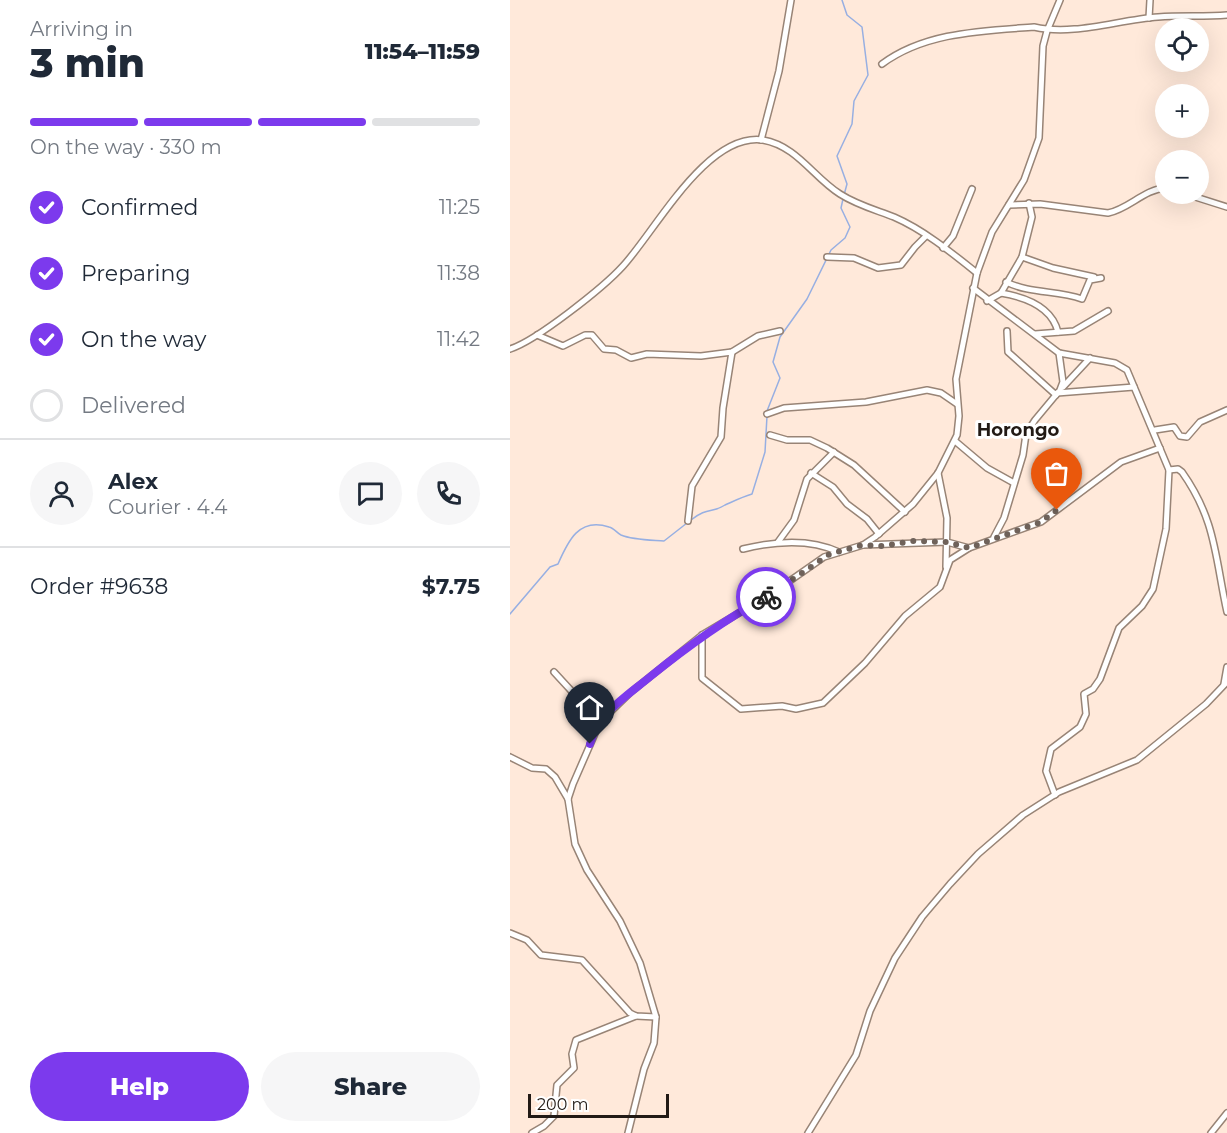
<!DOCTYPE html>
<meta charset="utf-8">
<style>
:root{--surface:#fff;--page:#f6f6f7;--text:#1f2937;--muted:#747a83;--line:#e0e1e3;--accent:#7c3aed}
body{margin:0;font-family:Montserrat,sans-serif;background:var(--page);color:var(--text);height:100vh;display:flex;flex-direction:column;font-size:22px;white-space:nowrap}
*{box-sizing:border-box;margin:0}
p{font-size:20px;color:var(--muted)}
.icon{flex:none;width:33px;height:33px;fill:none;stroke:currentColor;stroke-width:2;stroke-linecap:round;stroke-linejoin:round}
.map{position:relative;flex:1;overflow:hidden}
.details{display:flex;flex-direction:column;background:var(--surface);width:510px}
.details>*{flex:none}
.controls{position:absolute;left:645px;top:18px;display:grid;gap:12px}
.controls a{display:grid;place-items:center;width:54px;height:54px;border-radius:50%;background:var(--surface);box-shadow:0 6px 24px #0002;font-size:30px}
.scale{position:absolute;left:18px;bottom:15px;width:141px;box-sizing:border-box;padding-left:6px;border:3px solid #221a15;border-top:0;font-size:16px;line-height:21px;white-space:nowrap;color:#221a15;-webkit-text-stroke:4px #fff;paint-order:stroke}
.pin{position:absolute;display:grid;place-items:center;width:51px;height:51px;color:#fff;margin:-62px -26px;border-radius:50% 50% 50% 0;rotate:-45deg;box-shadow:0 0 6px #0007}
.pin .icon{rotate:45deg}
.courier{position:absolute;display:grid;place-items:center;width:60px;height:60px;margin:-30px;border:4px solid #7c3aed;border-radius:50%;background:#fff;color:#222;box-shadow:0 2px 8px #0007}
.headline em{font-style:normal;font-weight:800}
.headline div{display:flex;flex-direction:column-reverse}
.headline{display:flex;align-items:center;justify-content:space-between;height:102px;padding:0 30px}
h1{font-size:39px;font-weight:800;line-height:45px}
.bar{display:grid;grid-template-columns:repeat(4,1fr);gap:9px 6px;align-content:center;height:72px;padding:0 30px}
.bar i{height:8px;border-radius:4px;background:var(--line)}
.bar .active{background:var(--accent)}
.bar p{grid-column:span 4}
.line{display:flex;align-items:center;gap:15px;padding:0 30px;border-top:2px solid var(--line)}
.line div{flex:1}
.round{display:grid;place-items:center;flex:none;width:63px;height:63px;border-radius:32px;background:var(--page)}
ol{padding:0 30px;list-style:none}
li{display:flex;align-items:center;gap:18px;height:66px}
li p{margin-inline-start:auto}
li .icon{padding:6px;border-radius:50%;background:var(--accent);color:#fff;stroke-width:4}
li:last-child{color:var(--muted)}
li i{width:33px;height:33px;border:3px solid var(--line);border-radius:50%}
.primary-button{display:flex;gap:12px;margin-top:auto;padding:12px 30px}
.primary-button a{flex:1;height:69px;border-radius:36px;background:var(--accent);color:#fff;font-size:24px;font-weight:800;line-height:69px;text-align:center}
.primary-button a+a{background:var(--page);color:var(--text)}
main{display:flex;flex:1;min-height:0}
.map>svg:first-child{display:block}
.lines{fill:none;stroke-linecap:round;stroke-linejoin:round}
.stream{stroke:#97afe2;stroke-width:1.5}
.minor-casing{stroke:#988476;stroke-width:8}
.minor{stroke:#fff;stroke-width:5}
.done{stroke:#6f625a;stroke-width:6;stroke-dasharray:0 10.8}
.route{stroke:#7c3aed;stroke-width:8}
.labels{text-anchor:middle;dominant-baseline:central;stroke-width:6;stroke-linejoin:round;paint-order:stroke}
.quarter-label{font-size:18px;font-weight:bold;fill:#221a15;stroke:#fff}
</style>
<main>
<section class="details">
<div class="headline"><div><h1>3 min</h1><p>Arriving in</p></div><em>11:54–11:59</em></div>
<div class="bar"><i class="active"></i><i class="active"></i><i class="active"></i><i></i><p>On the way · 330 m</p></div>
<ol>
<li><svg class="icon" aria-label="check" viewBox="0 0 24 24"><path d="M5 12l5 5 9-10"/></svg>Confirmed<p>11:25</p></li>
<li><svg class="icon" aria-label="check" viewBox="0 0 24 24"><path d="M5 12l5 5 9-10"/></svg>Preparing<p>11:38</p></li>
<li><svg class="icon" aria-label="check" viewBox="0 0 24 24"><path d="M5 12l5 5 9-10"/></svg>On the way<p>11:42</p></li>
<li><i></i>Delivered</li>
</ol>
<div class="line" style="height:108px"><a class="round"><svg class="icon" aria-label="person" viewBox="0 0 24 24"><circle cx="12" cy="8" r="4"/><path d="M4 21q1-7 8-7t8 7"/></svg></a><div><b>Alex</b><p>Courier · 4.4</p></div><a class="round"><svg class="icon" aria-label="chat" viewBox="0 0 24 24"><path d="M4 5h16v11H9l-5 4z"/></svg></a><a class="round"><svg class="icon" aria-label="phone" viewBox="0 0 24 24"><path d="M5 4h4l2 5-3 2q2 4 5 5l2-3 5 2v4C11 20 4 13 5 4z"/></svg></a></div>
<div class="line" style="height:78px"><div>Order #9638</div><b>$7.75</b></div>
<div class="primary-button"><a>Help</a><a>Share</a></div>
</section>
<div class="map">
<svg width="717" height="1133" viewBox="0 0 717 1133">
<rect width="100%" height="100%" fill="#ffe9da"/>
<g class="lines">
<g class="stream">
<path d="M332 0 337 15 352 27 358 75 344 101 342 124 327 156 337 184 334 195"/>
<path d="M257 411 270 378 263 362 270 337 297 299 321 250 335 238 340 227 331 208 333 199"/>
<path d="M181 520C197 507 203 513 215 505 224 501 232 497 242 494L255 452 257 416"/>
<path d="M0 614 40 567 48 564C58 541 69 517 99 527 104 528 107 533 111 535 123 540 141 540 154 541L177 523"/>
</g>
<g class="minor-casing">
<g id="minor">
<path d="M639 18 640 0"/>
<path d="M372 64C415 32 472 31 524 27 564 36 607 20 648 17 671 15 694 17 717 15"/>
<path d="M251 140 269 71 281 0"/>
<path d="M676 194 717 207"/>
<path d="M499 205 530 204 598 213C619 209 634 189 656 188"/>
<path d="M433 248 443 236 462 189"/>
<path d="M317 257 344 258 368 268 391 265 405 247 416 236"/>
<path d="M512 257 543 268 584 277"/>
<path d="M496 282C521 294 547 290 572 299L580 280 591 278"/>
<path d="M463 288 549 353 605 363 617 370 659 470 656 529 643 589 632 606 609 628 590 679 583 689 574 694 576 714 570 727 541 749 536 771 545 795"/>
<path d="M491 293C515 297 542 307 548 332"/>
<path d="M477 301 491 293 512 257 522 217 519 203"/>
<path d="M497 331 498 352 546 395"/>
<path d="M525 334 564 331 598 311"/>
<path d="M27 335 53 346 75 335H82L94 349 106 350 121 358 137 354 191 356 222 352 248 336 270 331"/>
<path d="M0 349C26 341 94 287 113 266 146 230 197 132 253 140 287 146 303 177 330 194 347 205 366 210 384 217 414 230 442 253 467 273"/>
<path d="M553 387 580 358"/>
<path d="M547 393 624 387"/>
<path d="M257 414 274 408 356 402 417 390 431 393 447 404"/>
<path d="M645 430 664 427 670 436 677 437 690 422 717 410"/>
<path d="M260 435 277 440H300L317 448 344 465 395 512"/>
<path d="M445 441 477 468 504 483"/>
<path d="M659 470 668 469 672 472C706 520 705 557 717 612"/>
<path d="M301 473 323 487 337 504 357 519 369 534"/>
<path d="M428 473 437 518 436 567"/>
<path d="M178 521 182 486 211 437 213 408 222 352"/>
<path d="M484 537 494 518 513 455 516 434 525 420 550 390 553 382 549 353"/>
<path d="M268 542 284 520 297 479 324 452"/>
<path d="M353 545 437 542 459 548 531 522 611 462 650 448"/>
<path d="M233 549C265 541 299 538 329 552"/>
<path d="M192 635V678L231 709 272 706 286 709 313 703 355 663 395 616 430 587 440 560 459 548"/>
<path d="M44 672 90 722"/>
<path d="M714 684 717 667"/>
<path d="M0 757 22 768 36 769 45 777 58 799"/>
<path d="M0 933 17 940 31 955 72 960 120 1013 126 1016 146 1017"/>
<path d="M22 1133 34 1126 44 1116 47 1085 64 1068 62 1054 66 1040 126 1016"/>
<path d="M118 1133 134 1069 144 1043 146 1017 130 963 110 921 77 870 65 844 58 799 63 784 90 722 121 692 192 635 261 594 314 557 353 545 365 537 403 504 428 473 447 435 449 416 446 379 467 273 482 232 514 180 529 138 533 46 537 31 550 0"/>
<path d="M298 1133 346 1055 360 1011 385 958 412 917 440 884 468 854 513 815 549 792 627 760 696 704 717 682"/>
<path d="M701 1133 717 1113"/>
</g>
</g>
<use href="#minor" class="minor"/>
</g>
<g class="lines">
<path class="done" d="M256 597 320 554 353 545 372 546 404 541 437 542 459 548 531 522 547 510"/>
<path class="route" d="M80 744C89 712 117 696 141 676 178 646 214 620 256 597"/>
</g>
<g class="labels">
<g class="quarter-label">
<text x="508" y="430">Horongo</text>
</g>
</g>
</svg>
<div class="controls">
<a><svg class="icon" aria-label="locate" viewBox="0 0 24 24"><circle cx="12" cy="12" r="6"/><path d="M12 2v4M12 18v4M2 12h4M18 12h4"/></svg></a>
<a>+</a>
<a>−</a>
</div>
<div class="scale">200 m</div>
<div class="pin" style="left:547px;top:510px;background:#ea580c"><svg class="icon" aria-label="bag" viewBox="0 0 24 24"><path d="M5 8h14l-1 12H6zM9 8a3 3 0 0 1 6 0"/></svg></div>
<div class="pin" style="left:80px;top:744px;background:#1f2937"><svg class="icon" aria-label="home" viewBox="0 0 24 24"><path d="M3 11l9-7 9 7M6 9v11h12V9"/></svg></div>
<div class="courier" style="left:256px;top:597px"><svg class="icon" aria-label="bike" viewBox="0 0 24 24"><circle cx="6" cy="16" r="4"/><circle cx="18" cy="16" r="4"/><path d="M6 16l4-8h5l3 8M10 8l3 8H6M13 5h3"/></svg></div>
</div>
</main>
